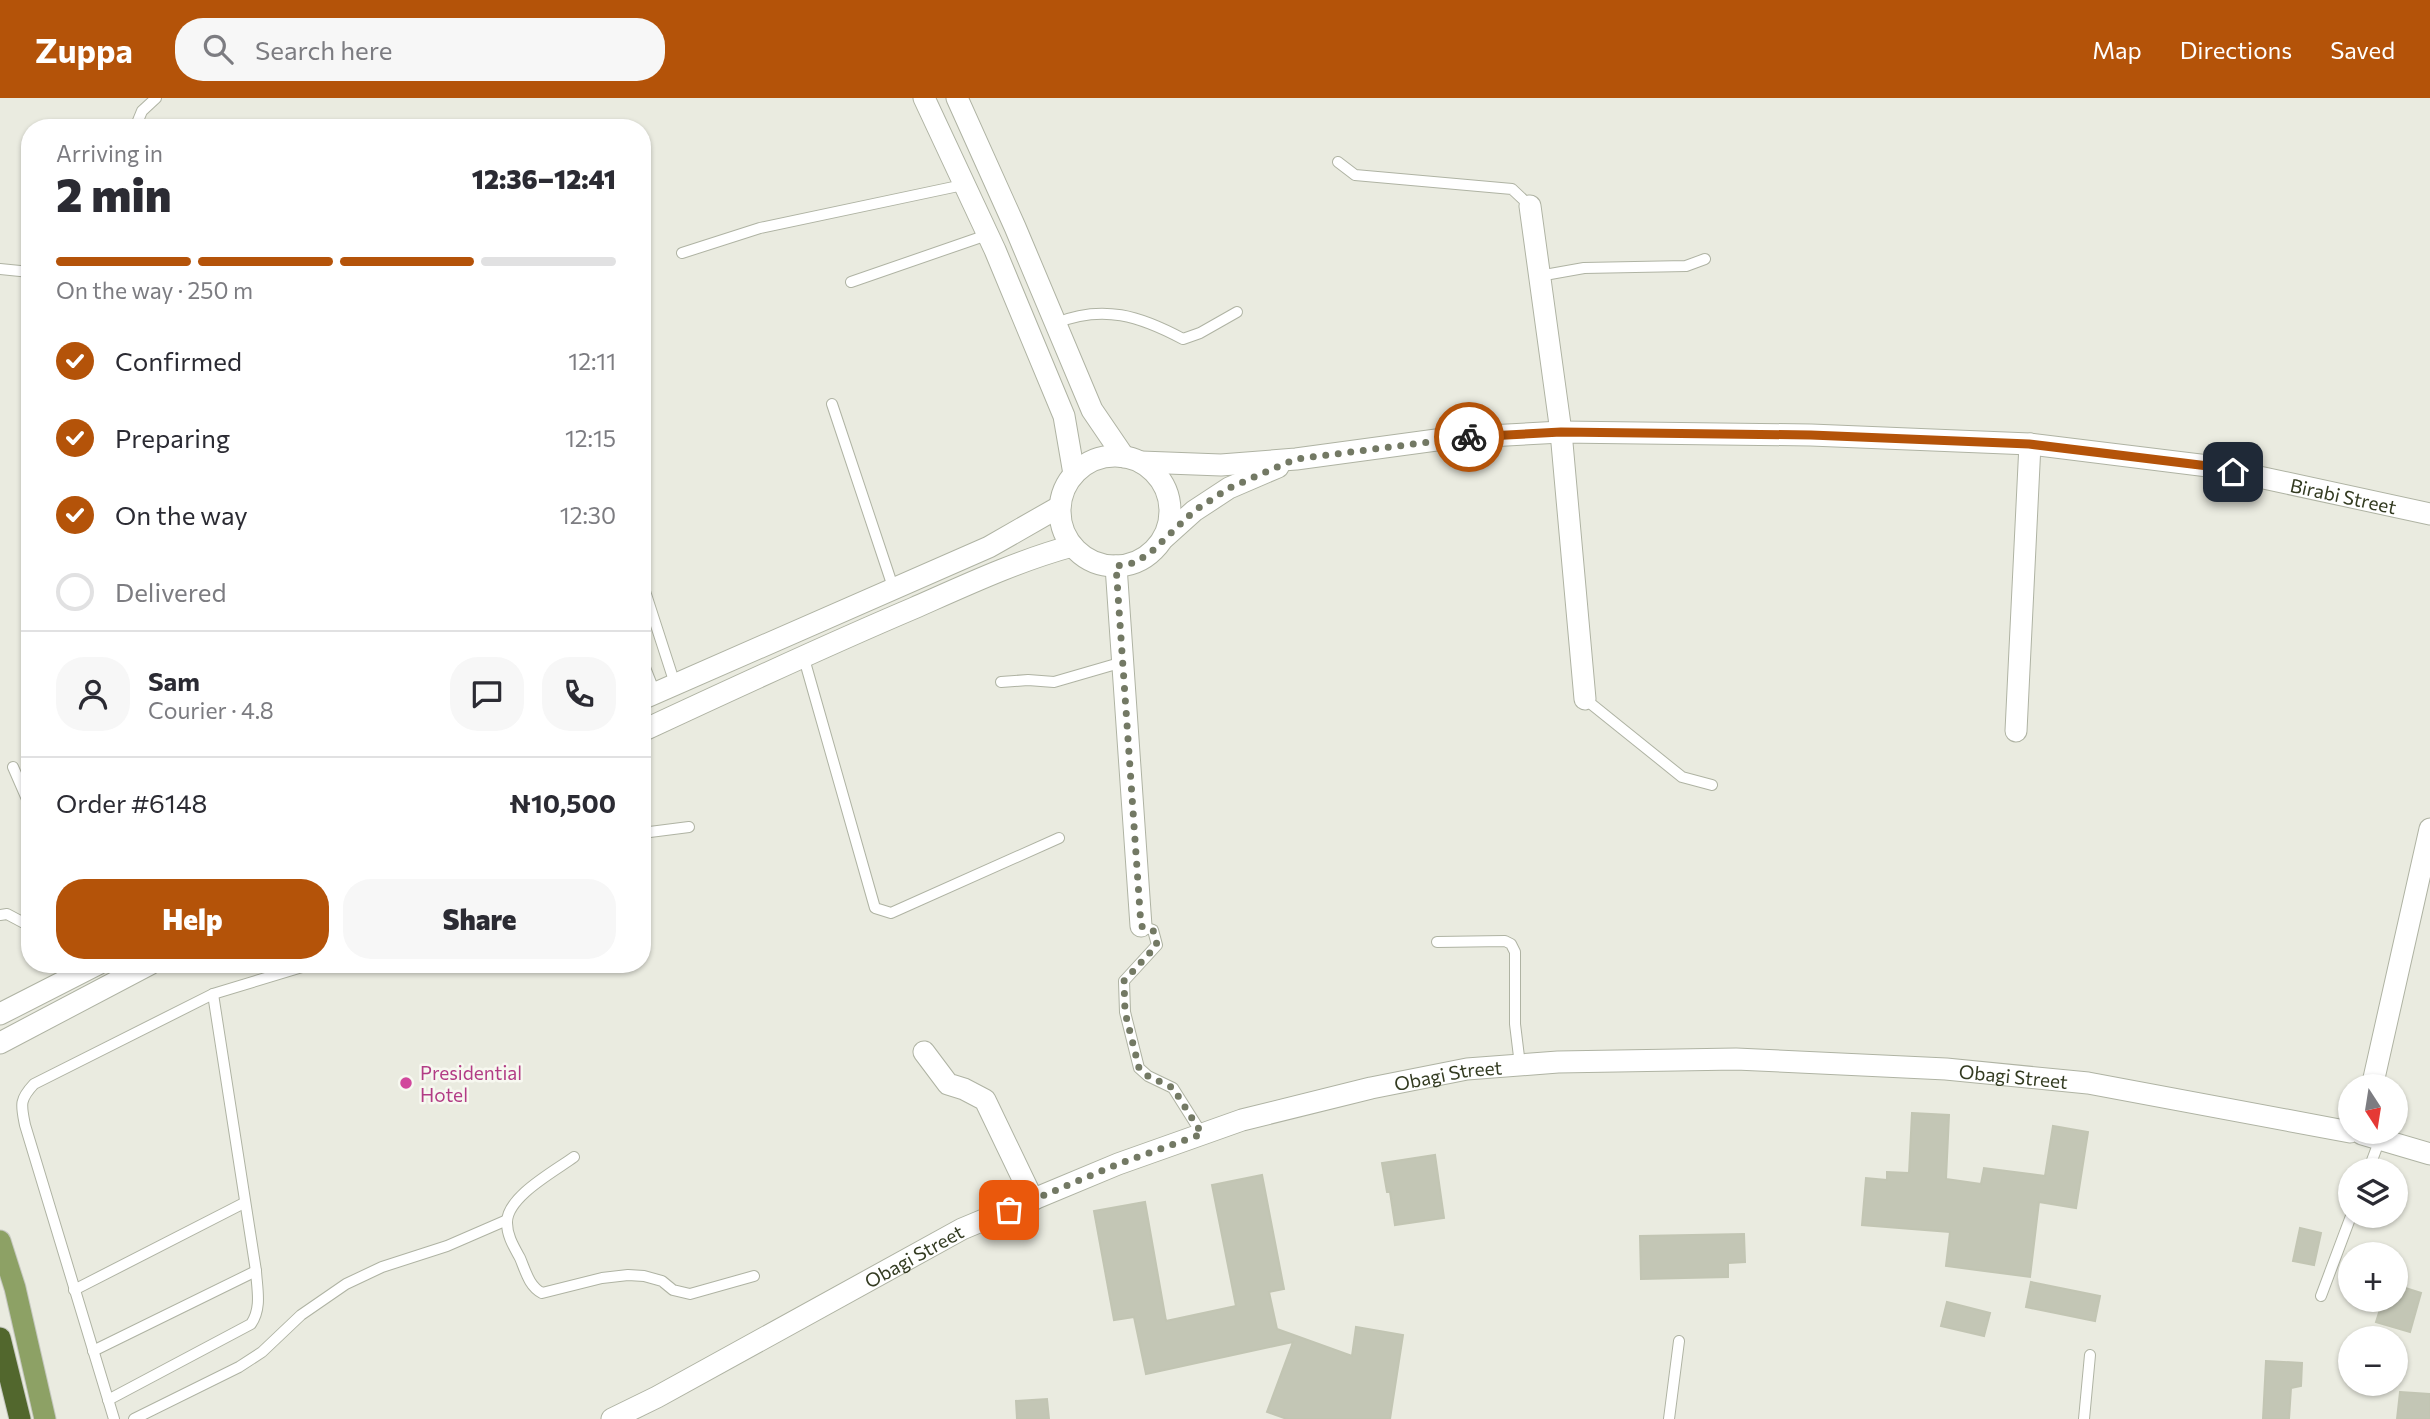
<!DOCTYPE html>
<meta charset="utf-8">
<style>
:root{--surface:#fff;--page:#f7f7f7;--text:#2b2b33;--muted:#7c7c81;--line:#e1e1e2;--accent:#b45309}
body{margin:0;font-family:Commissioner,sans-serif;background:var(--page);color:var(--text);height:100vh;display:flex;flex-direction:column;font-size:26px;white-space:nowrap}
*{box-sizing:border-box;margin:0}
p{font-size:23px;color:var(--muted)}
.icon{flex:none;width:38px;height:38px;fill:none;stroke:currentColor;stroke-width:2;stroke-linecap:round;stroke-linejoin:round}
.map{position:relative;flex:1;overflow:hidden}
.side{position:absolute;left:21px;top:21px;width:630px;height:854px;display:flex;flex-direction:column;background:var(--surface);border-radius:28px;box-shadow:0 2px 5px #0004}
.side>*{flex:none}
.needle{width:46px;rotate:168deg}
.tools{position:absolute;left:2338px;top:976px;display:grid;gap:14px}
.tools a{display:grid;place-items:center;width:70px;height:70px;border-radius:50%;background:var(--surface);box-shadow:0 2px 5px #0004;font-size:35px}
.pin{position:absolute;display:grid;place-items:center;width:60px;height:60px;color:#fff;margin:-30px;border-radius:14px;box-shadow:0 4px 10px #0006}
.courier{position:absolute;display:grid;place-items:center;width:70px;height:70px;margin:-35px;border:5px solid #b45309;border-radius:50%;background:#fff;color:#222;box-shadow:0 2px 9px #0007}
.headline em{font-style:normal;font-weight:800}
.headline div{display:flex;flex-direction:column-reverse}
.headline{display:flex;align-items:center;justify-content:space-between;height:119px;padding:0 35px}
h1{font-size:46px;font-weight:800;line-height:52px}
.bar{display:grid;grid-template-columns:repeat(4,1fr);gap:10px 7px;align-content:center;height:84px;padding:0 35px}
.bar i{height:9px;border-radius:5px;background:var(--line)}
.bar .selected{background:var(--accent)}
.bar p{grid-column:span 4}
.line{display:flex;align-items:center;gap:18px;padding:0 35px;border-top:2px solid var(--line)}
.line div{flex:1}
.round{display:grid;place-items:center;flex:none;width:74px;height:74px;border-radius:28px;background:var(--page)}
ol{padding:0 35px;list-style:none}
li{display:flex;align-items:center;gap:21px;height:77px}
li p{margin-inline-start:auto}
li .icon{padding:7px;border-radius:50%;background:var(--accent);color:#fff;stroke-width:4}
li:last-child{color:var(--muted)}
li i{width:38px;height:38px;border:4px solid var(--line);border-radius:50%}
.button{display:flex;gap:14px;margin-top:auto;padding:14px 35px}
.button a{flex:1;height:80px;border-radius:28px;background:var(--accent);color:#fff;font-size:28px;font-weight:800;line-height:80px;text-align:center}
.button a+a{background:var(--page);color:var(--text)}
header{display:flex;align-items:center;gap:42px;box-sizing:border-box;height:98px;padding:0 35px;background:var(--accent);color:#fff}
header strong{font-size:33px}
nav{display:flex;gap:38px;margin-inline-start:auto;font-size:24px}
.search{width:490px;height:63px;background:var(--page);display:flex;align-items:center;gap:18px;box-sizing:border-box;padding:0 24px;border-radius:28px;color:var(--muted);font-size:26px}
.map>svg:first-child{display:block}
.building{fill:#c3c6b5;stroke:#c2c5b3;stroke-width:2}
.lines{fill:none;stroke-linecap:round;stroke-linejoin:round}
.lane-casing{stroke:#afb3a3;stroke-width:12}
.street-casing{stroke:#afb3a3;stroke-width:23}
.primary-casing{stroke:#c6c8c1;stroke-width:23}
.highway-casing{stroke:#c6c8c1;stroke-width:23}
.lane{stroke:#fff;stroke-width:10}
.street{stroke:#fff;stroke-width:21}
.primary{stroke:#8da165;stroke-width:21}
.highway{stroke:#52672d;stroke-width:21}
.done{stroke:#737964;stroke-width:7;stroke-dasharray:0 12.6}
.route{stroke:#b45309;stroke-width:9}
.hotel-dot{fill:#d1479c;stroke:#f7f8f0;stroke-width:2.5}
.labels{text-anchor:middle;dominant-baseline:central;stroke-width:5;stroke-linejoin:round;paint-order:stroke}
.street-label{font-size:19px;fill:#333b21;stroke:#f7f8f0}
.hotel-label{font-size:19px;fill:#b23c85;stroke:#f7f8f0;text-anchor:start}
</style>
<header>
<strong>Zuppa</strong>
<div class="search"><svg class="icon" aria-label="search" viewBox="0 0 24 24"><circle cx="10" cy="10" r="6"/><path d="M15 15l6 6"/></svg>Search here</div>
<nav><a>Map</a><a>Directions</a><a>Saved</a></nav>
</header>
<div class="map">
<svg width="2430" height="1321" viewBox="0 0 2430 1321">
<rect width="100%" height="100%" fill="#eaebe0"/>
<g class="building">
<path d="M1912 1015 1949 1017 1946 1081 1981 1086 1984 1070 2045 1078 2053 1028 2088 1034 2076 1110 2039 1104 2030 1179 1946 1168 1950 1134 1862 1127 1866 1080 1887 1082V1074L1909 1075Z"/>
<path d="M1435 1057 1444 1120 1395 1127 1390 1094H1387L1382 1065Z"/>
<path d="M1262 1077 1284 1191 1269 1194 1277 1231 1352 1258 1356 1229 1403 1237 1390 1321H1287L1267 1314 1293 1244 1146 1276 1134 1219 1114 1222 1094 1113 1145 1104 1166 1223 1236 1208 1212 1087Z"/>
<path d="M2300 1130 2321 1135 2314 1167 2293 1163Z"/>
<path d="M1744 1136 1745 1164 1728 1165V1179L1641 1181 1640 1138Z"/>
<path d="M2031 1184 2100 1198 2095 1223 2026 1209Z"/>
<path d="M2396 1187 2421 1195 2410 1234 2376 1224 2383 1202H2396Z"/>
<path d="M1947 1204 1990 1215 1984 1238 1941 1228Z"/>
<path d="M2266 1263 2302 1265 2301 1288 2291 1290 2289 1321H2263Z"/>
<path d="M2400 1294 2430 1296V1321H2397Z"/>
<path d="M1047 1301 1049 1321H1017L1016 1303Z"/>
</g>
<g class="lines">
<g class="lane-casing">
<g id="lane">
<path d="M135 30 142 13 156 0"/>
<path d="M1338 64 1355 77 1512 91 1530 108"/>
<path d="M682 155 760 130 963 87"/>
<path d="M0 171 30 174"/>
<path d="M1539 178 1584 170 1686 168 1705 161"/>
<path d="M851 184 987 137"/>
<path d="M1056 225C1103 206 1140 218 1183 241L1200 235 1237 214"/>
<path d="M832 306 894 492"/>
<path d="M642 484 675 586"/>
<path d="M803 557 875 810 891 815 1059 740"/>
<path d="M642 562 655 595"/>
<path d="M1001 584 1028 582 1054 584 1123 564"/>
<path d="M1585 601 1682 679 1712 687"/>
<path d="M13 669 30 708"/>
<path d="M642 735 689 729"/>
<path d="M0 817 7 816 24 825 30 824"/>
<path d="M1141 828 1153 832 1157 847 1124 883 1125 914 1139 970 1148 978 1173 990 1202 1036"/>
<path d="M1437 844 1505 843 1511 846 1515 854V926L1520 967"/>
<path d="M574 1059C555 1073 506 1099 507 1125 507 1138 514 1149 520 1160 526 1174 529 1188 542 1195L602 1180 628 1177 644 1178 662 1183 673 1192 690 1196 754 1178"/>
<path d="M2368 1073 2380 1041"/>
<path d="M74 1192 244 1105"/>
<path d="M2321 1198 2351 1118"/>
<path d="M93 1253 256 1173"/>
<path d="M108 1302 251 1226C262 1210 257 1191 256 1173L213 896"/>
<path d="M114 1321 25 1027C21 1007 19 1002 34 986L213 896 312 866"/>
<path d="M134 1321 239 1269 262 1254 301 1217 346 1186 382 1169 447 1148 507 1122"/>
<path d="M1669 1321 1679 1243"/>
<path d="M2084 1321 2090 1257"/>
</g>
</g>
<g class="street-casing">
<g id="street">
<path d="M924 0 995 152 1064 318 1074 376"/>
<path d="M957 0 1015 129 1092 312 1124 359"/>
<path d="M1530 108 1561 334 1585 601"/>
<circle cx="1115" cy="413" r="55"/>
<path id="s1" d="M1141 364 1221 367 1296 361 1451 340 1561 334 1811 337 2030 346 2208 368 2430 416"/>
<path d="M1164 440 1194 413 1229 390 1278 369"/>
<path d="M1116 468 1141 828"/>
<path d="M642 601 989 449 1059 409"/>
<path d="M642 633C732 591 822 549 914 510 966 487 1017 463 1072 448"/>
<path d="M2016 633 2030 346"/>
<path d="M0 916 98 866"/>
<path d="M0 945 150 866"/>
<path d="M924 954 948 986 964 991 985 1002 1033 1102"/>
<path d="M2372 989 2430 731"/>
<path d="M2362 1036 2430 1056"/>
<path id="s2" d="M612 1321 657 1299 962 1131 1118 1066 1242 1022 1371 990 1467 971 1558 964 1736 961 1946 971 2088 985 2350 1034"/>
</g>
</g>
<g class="primary-casing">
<path id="primary" d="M0 1143 15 1190 45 1321"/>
</g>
<g class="highway-casing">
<path id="highway" d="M0 1240 20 1321"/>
</g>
<use href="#lane" class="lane"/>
<use href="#street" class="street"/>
<use href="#primary" class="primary"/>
<use href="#highway" class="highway"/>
</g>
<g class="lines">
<path class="done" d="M1009 1112 1118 1066 1202 1036 1173 990 1148 978 1139 970 1125 914 1124 883 1157 847 1153 832 1141 828 1116 468 1133 465 1149 456 1194 413 1229 390 1296 361 1469 339"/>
<path class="route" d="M1469 339 1561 334 1811 337 2029 346 2208 368 2233 374"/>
</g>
<circle class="hotel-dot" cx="406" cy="985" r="7"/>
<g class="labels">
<g class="street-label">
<text stroke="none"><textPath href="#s1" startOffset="1209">Birabi Street</textPath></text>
<text stroke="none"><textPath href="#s2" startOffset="910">Obagi Street</textPath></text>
<text stroke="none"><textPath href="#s2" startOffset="1477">Obagi Street</textPath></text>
<text stroke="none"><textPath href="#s2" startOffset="343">Obagi Street</textPath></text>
</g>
<g class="hotel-label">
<text x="420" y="974">Presidential<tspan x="420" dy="22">Hotel</tspan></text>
</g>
</g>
</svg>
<div class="tools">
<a><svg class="needle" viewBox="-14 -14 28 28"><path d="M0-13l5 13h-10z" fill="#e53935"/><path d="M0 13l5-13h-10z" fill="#7c7c81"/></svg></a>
<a><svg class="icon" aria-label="layers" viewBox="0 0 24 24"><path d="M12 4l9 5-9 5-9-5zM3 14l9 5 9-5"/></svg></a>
<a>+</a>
<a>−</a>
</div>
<div class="pin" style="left:1009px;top:1112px;background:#ea580c"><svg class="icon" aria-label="bag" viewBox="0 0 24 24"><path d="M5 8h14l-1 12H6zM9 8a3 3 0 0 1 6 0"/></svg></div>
<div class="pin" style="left:2233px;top:374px;background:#1f2937"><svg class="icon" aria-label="home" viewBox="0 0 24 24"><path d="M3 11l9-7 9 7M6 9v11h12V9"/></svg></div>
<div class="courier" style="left:1469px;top:339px"><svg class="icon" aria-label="bike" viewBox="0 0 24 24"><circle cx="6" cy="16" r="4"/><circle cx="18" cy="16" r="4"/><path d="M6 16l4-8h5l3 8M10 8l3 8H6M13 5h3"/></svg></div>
<section class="side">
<div class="headline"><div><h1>2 min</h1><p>Arriving in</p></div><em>12:36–12:41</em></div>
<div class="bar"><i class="selected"></i><i class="selected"></i><i class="selected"></i><i></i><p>On the way · 250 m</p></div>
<ol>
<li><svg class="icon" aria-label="check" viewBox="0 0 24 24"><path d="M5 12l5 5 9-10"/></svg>Confirmed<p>12:11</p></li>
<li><svg class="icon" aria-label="check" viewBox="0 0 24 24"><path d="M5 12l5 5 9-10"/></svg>Preparing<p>12:15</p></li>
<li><svg class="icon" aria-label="check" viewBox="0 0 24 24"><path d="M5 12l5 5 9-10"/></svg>On the way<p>12:30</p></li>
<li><i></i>Delivered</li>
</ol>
<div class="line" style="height:126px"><a class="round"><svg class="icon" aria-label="person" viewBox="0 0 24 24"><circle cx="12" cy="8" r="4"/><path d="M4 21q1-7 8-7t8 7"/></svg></a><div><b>Sam</b><p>Courier · 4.8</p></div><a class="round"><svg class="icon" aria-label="chat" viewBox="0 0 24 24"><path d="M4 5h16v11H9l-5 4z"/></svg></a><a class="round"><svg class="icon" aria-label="phone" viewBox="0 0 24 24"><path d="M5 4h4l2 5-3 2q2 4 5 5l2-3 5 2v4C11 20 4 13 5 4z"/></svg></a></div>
<div class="line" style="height:91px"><div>Order #6148</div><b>₦10,500</b></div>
<div class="button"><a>Help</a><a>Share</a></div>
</section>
</div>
